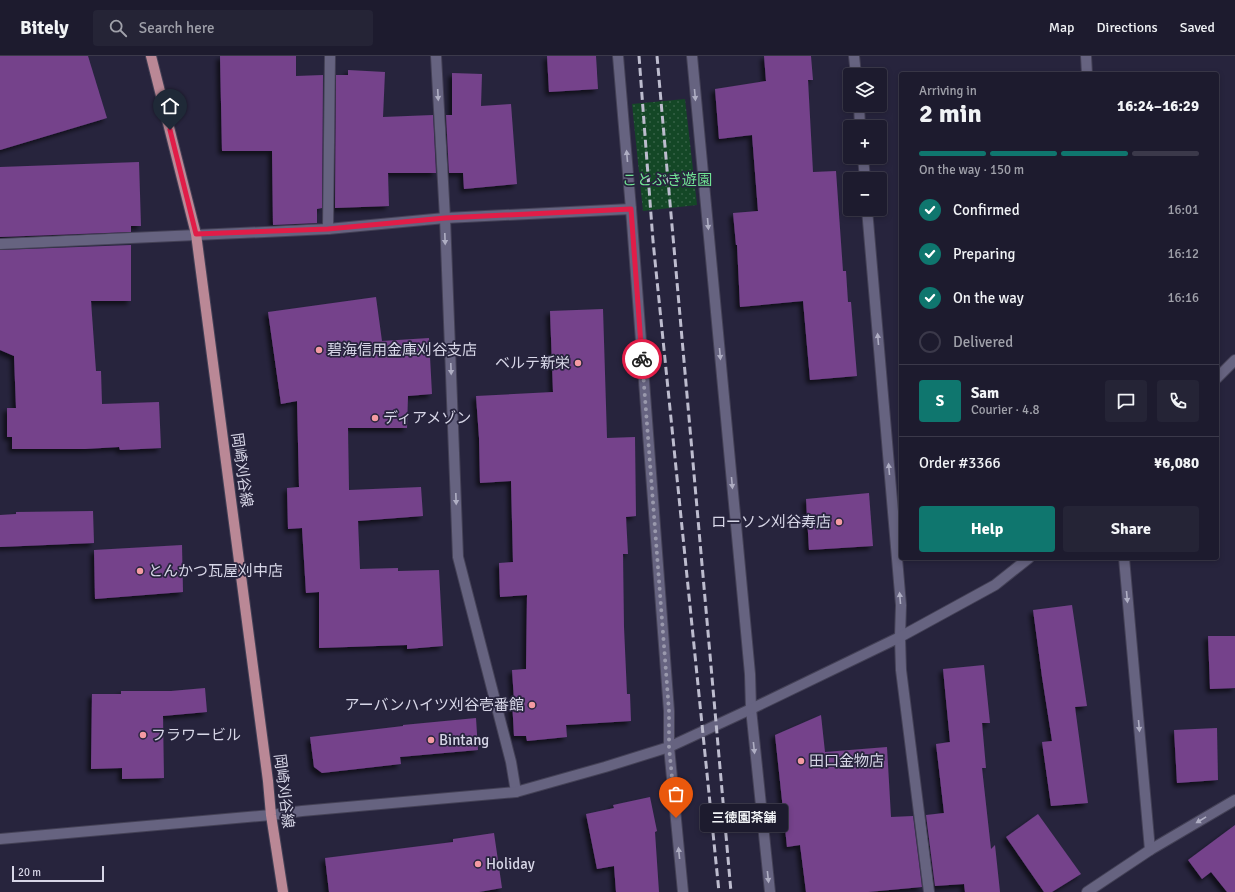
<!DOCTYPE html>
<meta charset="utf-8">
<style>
:root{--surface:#1d1b2e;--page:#252436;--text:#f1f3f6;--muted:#a0a1aa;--line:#3b394a;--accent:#0f766e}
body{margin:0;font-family:Signika,"Noto Sans JP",sans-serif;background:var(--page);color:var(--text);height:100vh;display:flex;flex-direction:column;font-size:15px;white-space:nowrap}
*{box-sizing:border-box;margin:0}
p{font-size:13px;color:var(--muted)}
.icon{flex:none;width:22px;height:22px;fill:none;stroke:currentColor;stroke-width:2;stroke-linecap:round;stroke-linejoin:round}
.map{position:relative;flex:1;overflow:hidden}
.sheet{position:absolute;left:899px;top:16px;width:320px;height:488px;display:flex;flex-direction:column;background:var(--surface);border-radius:4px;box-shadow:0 2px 6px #0003,0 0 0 1px var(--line)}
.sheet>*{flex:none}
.tools{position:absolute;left:843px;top:12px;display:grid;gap:8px}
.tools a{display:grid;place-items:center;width:44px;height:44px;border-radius:4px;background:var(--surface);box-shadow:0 2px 6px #0003,0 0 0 1px var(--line);font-size:20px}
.scale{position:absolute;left:12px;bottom:10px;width:92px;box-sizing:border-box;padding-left:4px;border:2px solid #d7d6e7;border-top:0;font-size:11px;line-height:14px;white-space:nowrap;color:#d7d6e7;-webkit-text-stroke:3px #27243d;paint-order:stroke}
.pin{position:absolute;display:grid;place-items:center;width:34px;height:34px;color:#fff;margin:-41px -17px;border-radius:50% 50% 50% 0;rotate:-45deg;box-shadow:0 0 4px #0007}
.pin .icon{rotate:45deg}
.courier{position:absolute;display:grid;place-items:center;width:40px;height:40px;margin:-20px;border:3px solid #e11d48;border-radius:50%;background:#fff;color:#222;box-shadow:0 1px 5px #0007}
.bubble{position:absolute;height:28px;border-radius:4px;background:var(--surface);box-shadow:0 2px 6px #0003,0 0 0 1px var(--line);font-size:13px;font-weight:700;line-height:28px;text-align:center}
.overview em{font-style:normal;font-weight:700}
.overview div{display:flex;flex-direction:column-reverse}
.overview{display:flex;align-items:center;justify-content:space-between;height:68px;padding:0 20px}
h1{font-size:26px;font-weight:700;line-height:30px}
.bar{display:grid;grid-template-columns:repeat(4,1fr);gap:6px 4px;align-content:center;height:48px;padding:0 20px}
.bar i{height:5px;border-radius:3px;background:var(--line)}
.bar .active{background:var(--accent)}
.bar p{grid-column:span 4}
.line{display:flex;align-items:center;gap:10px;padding:0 20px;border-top:1px solid var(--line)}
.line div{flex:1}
.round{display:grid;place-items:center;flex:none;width:42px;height:42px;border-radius:4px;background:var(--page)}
ol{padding:0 20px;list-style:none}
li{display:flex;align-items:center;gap:12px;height:44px}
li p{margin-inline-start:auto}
li .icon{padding:4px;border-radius:50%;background:var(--accent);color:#fff;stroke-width:4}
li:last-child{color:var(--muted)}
li i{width:22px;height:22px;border:2px solid var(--line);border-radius:50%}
.button{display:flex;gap:8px;margin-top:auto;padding:8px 20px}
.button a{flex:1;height:46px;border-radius:4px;background:var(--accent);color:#fff;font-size:16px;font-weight:700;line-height:46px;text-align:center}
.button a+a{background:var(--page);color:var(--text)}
header{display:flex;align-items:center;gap:24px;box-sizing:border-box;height:56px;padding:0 20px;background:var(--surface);border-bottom:1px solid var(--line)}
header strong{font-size:19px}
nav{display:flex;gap:22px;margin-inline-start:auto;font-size:14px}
.search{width:280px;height:36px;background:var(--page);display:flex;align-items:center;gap:10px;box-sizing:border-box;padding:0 14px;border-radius:4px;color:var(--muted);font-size:15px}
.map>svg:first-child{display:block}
.park{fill:url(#park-dots)}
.building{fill:#74438b;filter:url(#shadow)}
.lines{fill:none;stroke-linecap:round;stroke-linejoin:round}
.lane-casing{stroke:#444156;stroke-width:12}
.street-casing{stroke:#444156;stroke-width:12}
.secondary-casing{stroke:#444156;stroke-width:12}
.primary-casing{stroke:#444156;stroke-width:12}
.lane{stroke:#666380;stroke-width:10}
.street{stroke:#666380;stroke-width:10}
.secondary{stroke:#666380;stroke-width:10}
.primary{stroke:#ba8896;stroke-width:10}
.rail{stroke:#bdbcce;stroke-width:3;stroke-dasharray:8 4;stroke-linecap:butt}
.oneway{fill:#afaec3}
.done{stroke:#9998ac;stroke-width:4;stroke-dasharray:0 7.2}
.route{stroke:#e11d48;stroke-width:5}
.poi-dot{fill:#f49aa2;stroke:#27243d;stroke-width:1.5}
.labels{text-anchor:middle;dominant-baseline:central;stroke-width:3.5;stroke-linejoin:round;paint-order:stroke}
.park-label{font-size:15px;fill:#71e394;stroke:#27243d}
.poi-label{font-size:15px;fill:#d7d6e7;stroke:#27243d;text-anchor:start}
.street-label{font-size:15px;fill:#d7d6e7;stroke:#27243d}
</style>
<header>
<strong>Bitely</strong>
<div class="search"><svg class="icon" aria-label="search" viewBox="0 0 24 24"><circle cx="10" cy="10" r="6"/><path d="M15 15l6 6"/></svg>Search here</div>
<nav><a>Map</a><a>Directions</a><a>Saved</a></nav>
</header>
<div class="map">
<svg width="1235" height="836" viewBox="0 0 1235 836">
<defs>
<pattern id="park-dots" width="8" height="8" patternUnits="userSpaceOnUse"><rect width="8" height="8" fill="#144726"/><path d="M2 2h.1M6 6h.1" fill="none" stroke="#356146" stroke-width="1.8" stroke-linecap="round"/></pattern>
<filter id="shadow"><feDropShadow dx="-3.5" dy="3.5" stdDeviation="2" flood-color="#0009"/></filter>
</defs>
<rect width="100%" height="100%" fill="#27243d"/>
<path class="park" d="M685 43 697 149 643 155 632 48Z"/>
<g class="building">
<path d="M0 0H88L107 62 0 94Z"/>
<path d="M220 0H296V20L323 19 322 152 317 153V167L273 169 272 95H222Z"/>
<path d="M547 0H596L598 33 549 36Z"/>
<path d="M764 0H811L813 24H808L813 116 836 115 843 215H846L848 246H851L857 320 810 324 803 245 740 251 737 189H736L733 157 758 155 752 79 719 83 715 33 766 25Z"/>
<path d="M348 14 385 16 383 61 433 59 436 117H388L389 150 335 152 336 19H348Z"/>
<path d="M452 17 482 18 481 50 511 48 517 128 464 133 463 117H449L446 59H452Z"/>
<path d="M139 106 141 170H131V176L0 181V111Z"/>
<path d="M131 189V245H91L96 315H101L102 348 159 346 161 392 120 394 119 391 85 393H12V381H7V352H16L14 300 0 294V194Z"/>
<path d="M376 241 382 285 429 282 432 338 408 340 407 372H348L349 434 421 431 423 460 358 465 360 513 398 512V515L439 514 443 590 407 593V589L319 592V536L306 537 302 472 288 473 287 432 299 431 297 345 281 348 268 256Z"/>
<path d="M603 253 607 382 635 381 636 460 626 461 628 498H623L624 571 627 638H630L631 665 566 669 567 681 527 685 526 680H514L512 644H514L512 614 526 613 527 539 500 541 499 507 513 506 511 425 480 427 479 382 476 340 553 336 550 255Z"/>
<path d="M869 437 873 490 809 494 806 443Z"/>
<path d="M93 455 94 487 0 491V459L16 458V456Z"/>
<path d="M182 489 183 536 95 543 94 494Z"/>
<path d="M1072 549 1087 650 1075 651 1088 747 1051 750 1042 686 1052 685 1042 621 1033 554Z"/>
<path d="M1208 580H1235V632L1210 633Z"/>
<path d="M984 609 990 667H982L986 712H982L991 793 995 789 1000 836H965L964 828 935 830 926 759 944 757 936 688 950 686 943 613Z"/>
<path d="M205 632 207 656 163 660 164 722 122 723V712L91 713 92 638H121V635H171Z"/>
<path d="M821 659 825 696 887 691 891 761 913 760 922 831 868 836H806L800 789 787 791 775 679Z"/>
<path d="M476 662 478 694 400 701 401 708 322 717 314 711 310 681 403 670V669Z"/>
<path d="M1217 672 1218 724 1177 727 1174 674Z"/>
<path d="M650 741 657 775 655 776 659 836H616L614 810 597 813 586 758 614 752 613 749Z"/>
<path d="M1038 758 1081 818 1052 836H1044L1006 781Z"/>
<path d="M1235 769V836H1227L1211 816 1202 823 1188 804Z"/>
<path d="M494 777 502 832 479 836H329L325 802 453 786V783Z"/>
</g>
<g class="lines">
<g class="lane-casing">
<path id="lane" d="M0 188 328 173 330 0"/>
</g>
<g class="street-casing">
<g id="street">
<path d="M436 0 445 162 458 501 511 706 516 736"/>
<path d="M854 0 856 19"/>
<path d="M1086 0 1087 18"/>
<path d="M859 49 860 71"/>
<path d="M863 101 865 123"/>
<path d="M867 153 901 549 900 581 901 614 929 836"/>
<path d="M328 173 445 162 631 153"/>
<path d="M1124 502 1150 794"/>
<path d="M751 653 770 836"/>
<path d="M669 691 683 836"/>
<path d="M1087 836 1150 794 1235 744"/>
</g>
</g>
<g class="secondary-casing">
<g id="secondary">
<path d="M618 0 631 153 669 655V691"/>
<path d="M692 0 750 618 751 653"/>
<path d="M1217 322 1235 304"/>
<path d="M0 783 271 759 302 755 516 736 605 711 669 691 751 653 900 581 995 529 1029 502"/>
</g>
</g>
<g class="primary-casing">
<path id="primary" d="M151 0 196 178 268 725 271 759 283 836"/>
</g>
<use href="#lane" class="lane"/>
<use href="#street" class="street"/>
<use href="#secondary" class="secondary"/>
<use href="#primary" class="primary"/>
<g class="rail">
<path d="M639 0 653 185 719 836"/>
<path d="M657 0 731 836"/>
</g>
</g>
<defs><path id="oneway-solid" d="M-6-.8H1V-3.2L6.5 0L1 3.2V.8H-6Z"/></defs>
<g class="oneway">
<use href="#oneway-solid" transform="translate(438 39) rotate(87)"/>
<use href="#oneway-solid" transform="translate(695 39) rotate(85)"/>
<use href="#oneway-solid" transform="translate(627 100) rotate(-95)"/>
<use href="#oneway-solid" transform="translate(708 168) rotate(85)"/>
<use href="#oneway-solid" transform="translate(445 183) rotate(88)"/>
<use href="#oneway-solid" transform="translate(878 283) rotate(-95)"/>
<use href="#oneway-solid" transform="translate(720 298) rotate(85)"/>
<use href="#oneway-solid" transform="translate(451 313) rotate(88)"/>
<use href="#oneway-solid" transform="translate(889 413) rotate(-95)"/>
<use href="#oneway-solid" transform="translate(732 427) rotate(85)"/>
<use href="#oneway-solid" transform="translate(456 443) rotate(88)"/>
<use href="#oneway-solid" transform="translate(1127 541) rotate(85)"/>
<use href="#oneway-solid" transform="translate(900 542) rotate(-95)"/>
<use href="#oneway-solid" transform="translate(1139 670) rotate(85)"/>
<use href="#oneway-solid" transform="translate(754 692) rotate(84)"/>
<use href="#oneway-solid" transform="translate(1201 764) rotate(149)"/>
<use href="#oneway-solid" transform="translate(679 797) rotate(-96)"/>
<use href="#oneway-solid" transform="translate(768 821) rotate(84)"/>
</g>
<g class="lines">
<path class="done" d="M642 303 669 655V691L676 762"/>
<path class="route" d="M170 74 196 178 328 173 445 162 631 153 642 303"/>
</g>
<g class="poi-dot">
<circle cx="319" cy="294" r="4"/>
<circle cx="578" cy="307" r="4"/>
<circle cx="375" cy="362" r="4"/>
<circle cx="839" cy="466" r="4"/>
<circle cx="140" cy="515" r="4"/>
<circle cx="532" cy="649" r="4"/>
<circle cx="143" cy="679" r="4"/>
<circle cx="431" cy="684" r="4"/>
<circle cx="801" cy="705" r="4"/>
<circle cx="478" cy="808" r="4"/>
</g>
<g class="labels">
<g class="park-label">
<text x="667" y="124">ことぶき遊園</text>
</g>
<g class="poi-label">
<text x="327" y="294">碧海信用金庫刈谷支店</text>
<text x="570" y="307" text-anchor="end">ベルテ新栄</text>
<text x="383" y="362">ディアメゾン</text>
<text x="831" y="466" text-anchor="end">ローソン刈谷寿店</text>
<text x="148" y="515">とんかつ瓦屋刈中店</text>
<text x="524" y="649" text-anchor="end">アーバンハイツ刈谷壱番館</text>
<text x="151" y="679">フラワービル</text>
<text x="439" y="684">Bintang</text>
<text x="809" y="705">田口金物店</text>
<text x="486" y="808">Holiday</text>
</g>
<g class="street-label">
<text transform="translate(242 414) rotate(82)">岡崎刈谷線</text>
<text transform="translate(284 735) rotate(83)">岡崎刈谷線</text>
</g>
</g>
</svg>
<div class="tools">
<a><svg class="icon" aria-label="layers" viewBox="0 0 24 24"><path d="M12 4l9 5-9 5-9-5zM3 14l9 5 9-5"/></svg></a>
<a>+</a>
<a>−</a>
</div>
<div class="scale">20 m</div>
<div class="pin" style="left:676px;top:762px;background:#ea580c"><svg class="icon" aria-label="bag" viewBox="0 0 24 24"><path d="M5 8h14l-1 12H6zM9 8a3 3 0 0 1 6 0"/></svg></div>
<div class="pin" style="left:170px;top:74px;background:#1f2937"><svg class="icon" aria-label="home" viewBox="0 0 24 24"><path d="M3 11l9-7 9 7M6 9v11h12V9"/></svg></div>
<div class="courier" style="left:642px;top:303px"><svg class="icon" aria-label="bike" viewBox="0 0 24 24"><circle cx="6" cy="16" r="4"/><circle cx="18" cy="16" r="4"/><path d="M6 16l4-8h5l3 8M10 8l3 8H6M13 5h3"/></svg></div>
<div class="bubble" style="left:700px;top:748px;width:88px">三徳園茶舗</div>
<section class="sheet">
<div class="overview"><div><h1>2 min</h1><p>Arriving in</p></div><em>16:24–16:29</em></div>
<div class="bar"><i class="active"></i><i class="active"></i><i class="active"></i><i></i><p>On the way · 150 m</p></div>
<ol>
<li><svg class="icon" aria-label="check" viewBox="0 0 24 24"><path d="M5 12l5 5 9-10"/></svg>Confirmed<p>16:01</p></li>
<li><svg class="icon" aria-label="check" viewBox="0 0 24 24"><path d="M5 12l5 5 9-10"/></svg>Preparing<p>16:12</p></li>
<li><svg class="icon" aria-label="check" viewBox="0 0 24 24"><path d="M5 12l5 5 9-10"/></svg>On the way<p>16:16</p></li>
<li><i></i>Delivered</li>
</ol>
<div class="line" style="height:72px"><b class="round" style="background:var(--accent);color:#fff">S</b><div><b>Sam</b><p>Courier · 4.8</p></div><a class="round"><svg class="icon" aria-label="chat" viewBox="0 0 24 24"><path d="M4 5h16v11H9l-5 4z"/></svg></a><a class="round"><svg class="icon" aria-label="phone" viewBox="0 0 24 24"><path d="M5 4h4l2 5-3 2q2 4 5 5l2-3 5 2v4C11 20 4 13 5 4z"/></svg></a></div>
<div class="line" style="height:52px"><div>Order #3366</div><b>¥6,080</b></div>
<div class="button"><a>Help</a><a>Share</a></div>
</section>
</div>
